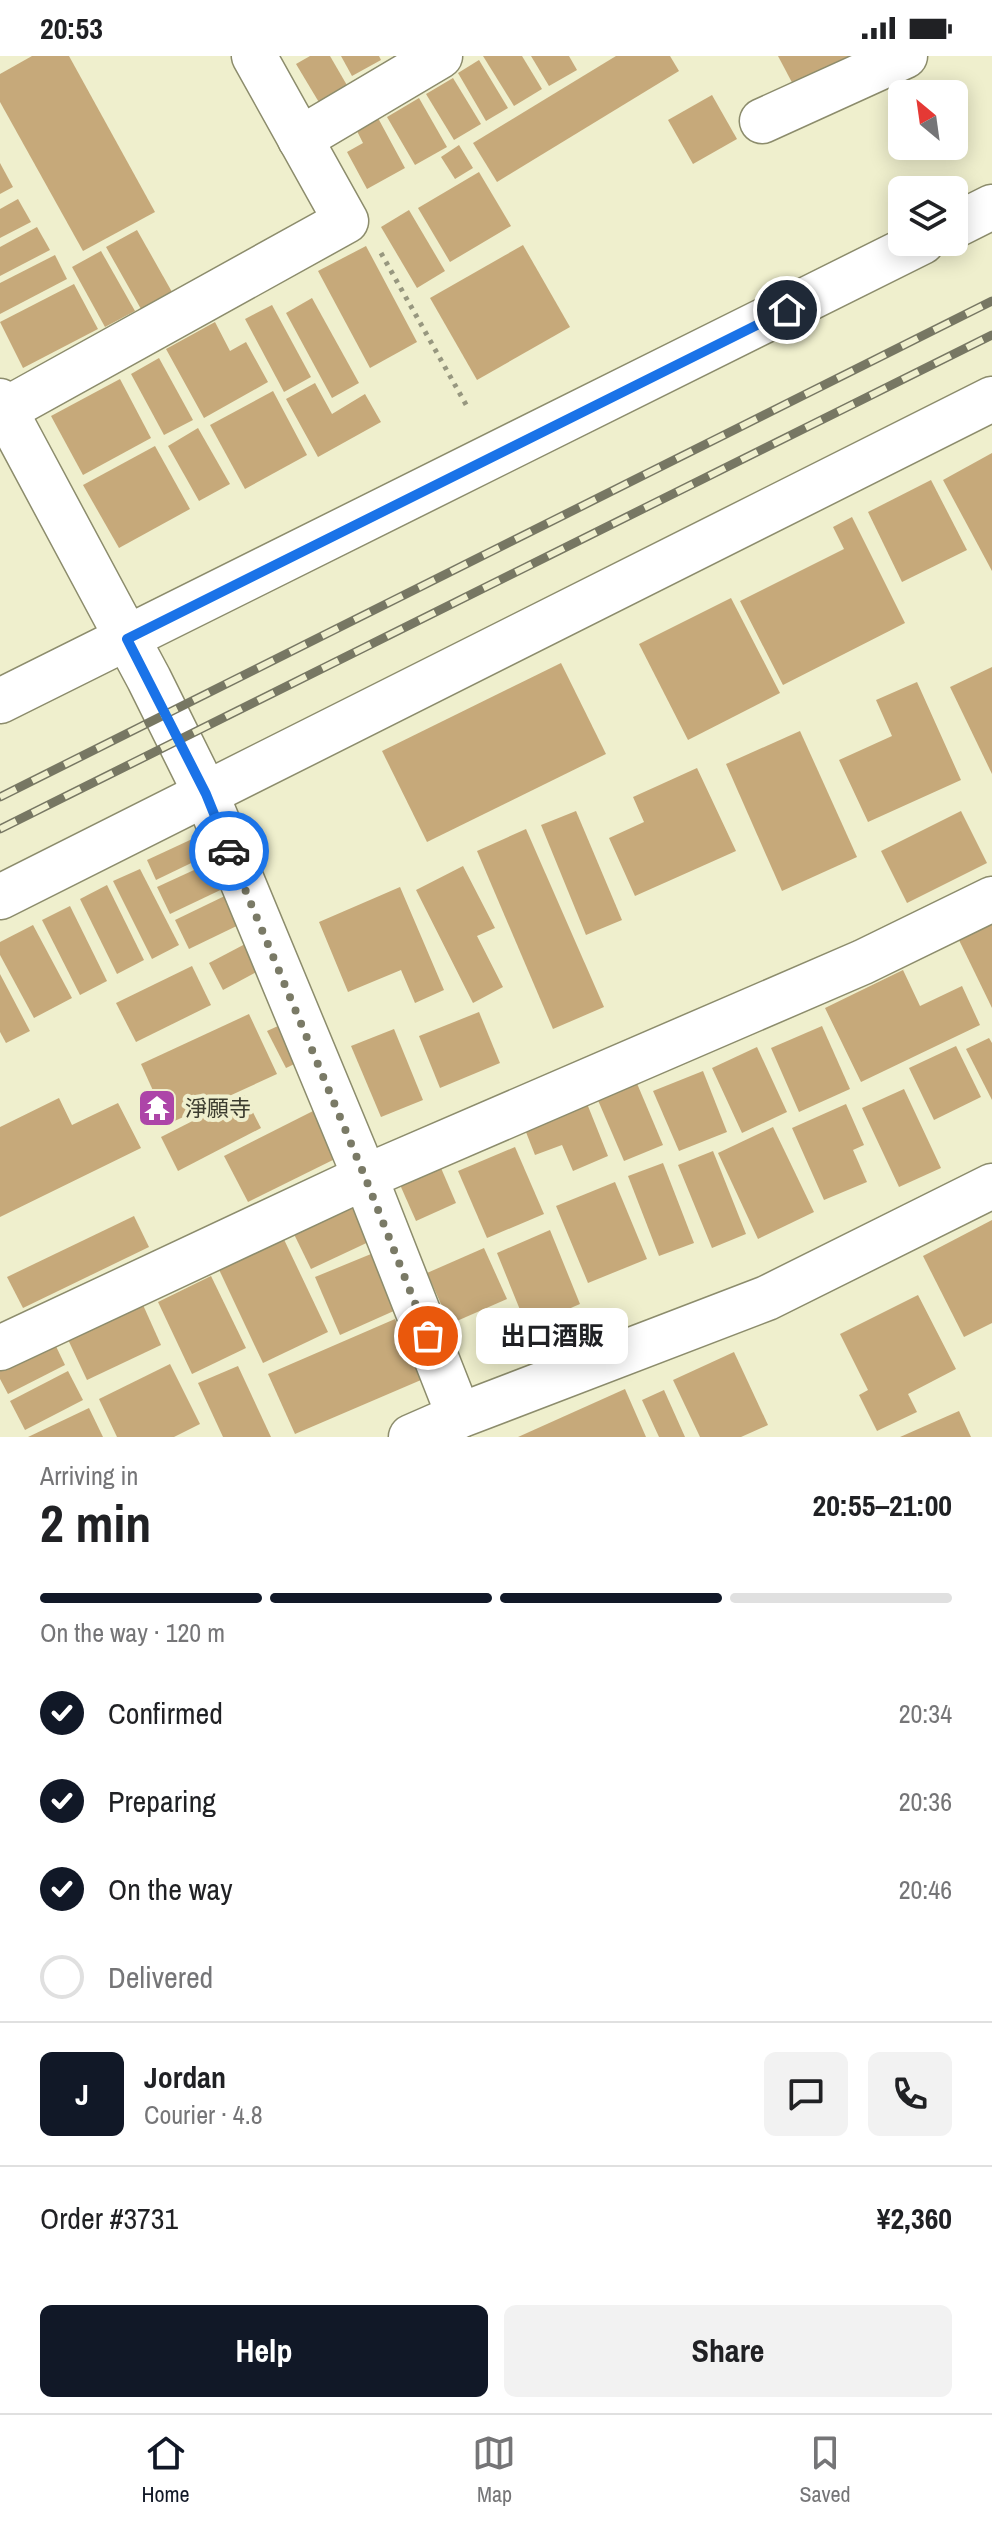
<!DOCTYPE html>
<meta charset="utf-8">
<style>
:root{--surface:#fff;--page:#f2f2f2;--text:#202124;--muted:#757577;--line:#e0e0e0;--accent:#111827}
body{margin:0;font-family:"Archivo Narrow","Noto Sans JP",sans-serif;background:var(--page);color:var(--text);height:100vh;display:flex;flex-direction:column;font-size:30px;white-space:nowrap}
*{box-sizing:border-box;margin:0}
p{font-size:26px;color:var(--muted)}
.icon{flex:none;width:44px;height:44px;fill:none;stroke:currentColor;stroke-width:2;stroke-linecap:round;stroke-linejoin:round}
.map{position:relative;height:1381px;overflow:hidden}
.drawer{display:flex;flex-direction:column;background:var(--surface);flex:1}
.drawer>*{flex:none}
.needle{width:52px;rotate:331deg}
.tools{position:absolute;left:888px;top:24px;display:grid;gap:16px}
.tools a{display:grid;place-items:center;width:80px;height:80px;border-radius:12px;background:var(--surface);box-shadow:0 4px 20px #0003;font-size:40px}
.pin{position:absolute;display:grid;place-items:center;width:68px;height:68px;color:#fff;margin:-34px;border:4px solid #fff;border-radius:50%;box-shadow:0 2px 8px #0007}
.courier{position:absolute;display:grid;place-items:center;width:80px;height:80px;margin:-40px;border:6px solid #1a73e8;border-radius:50%;background:#fff;color:#222;box-shadow:0 2px 10px #0007}
.bubble{position:absolute;height:56px;border-radius:12px;background:var(--surface);box-shadow:0 4px 20px #0003;font-size:26px;font-weight:700;line-height:56px;text-align:center}
.head em{font-style:normal;font-weight:700}
.head div{display:flex;flex-direction:column-reverse}
.head{display:flex;align-items:center;justify-content:space-between;height:136px;padding:0 40px}
h1{font-size:52px;font-weight:700;line-height:60px}
.bar{display:grid;grid-template-columns:repeat(4,1fr);gap:12px 8px;align-content:center;height:96px;padding:0 40px}
.bar i{height:10px;border-radius:6px;background:var(--line)}
.bar .active{background:var(--accent)}
.bar p{grid-column:span 4}
.line{display:flex;align-items:center;gap:20px;padding:0 40px;border-top:2px solid var(--line)}
.line div{flex:1}
.round{display:grid;place-items:center;flex:none;width:84px;height:84px;border-radius:12px;background:var(--page)}
ol{padding:0 40px;list-style:none}
li{display:flex;align-items:center;gap:24px;height:88px}
li p{margin-inline-start:auto}
li .icon{padding:8px;border-radius:50%;background:var(--accent);color:#fff;stroke-width:4}
li:last-child{color:var(--muted)}
li i{width:44px;height:44px;border:4px solid var(--line);border-radius:50%}
.action{display:flex;gap:16px;margin-top:auto;padding:16px 40px}
.action a{flex:1;height:92px;border-radius:12px;background:var(--accent);color:#fff;font-size:32px;font-weight:700;line-height:92px;text-align:center}
.action a+a{background:var(--page);color:var(--text)}
.status{display:flex;justify-content:space-between;align-items:center;height:56px;padding:0 40px;background:var(--surface);direction:ltr}
.status svg{height:22px;fill:currentColor}
.menu{display:flex;justify-content:space-around;align-items:center;height:112px;border-top:2px solid var(--line);background:var(--surface);font-size:22px;color:var(--muted)}
.menu a{display:grid;justify-items:center;gap:4px}
.menu .active{color:var(--accent)}
.map>svg:first-child{display:block}
.building{fill:#c6a97a}
.lines{fill:none;stroke-linecap:round;stroke-linejoin:round}
.minor-casing{stroke:#8c8c6c;stroke-width:47}
.path{stroke:#97977f;stroke-width:5;stroke-dasharray:4 6;stroke-linecap:butt}
.minor{stroke:#fff;stroke-width:44}
.rail-casing{stroke:#777763;stroke-width:9}
.rail{stroke:#efefcd;stroke-width:6;stroke-dasharray:18;stroke-linecap:butt}
.done{stroke:#7a7a66;stroke-width:8;stroke-dasharray:0 14.4}
.route{stroke:#1a73e8;stroke-width:10}
.labels{text-anchor:middle;dominant-baseline:central;stroke-width:8;stroke-linejoin:round;paint-order:stroke}
.poi-label{font-size:22px;fill:#3b3b2e;stroke:#efefcd;text-anchor:start}
</style>
<div class="status"><b>20:53</b><svg viewBox="0 0 49 12"><path d="M0 12V9h3v3zM5 12V6h3v6zM10 12V3h3v9zM15 12V0h3v12zM26 1h20v11H26zM47 4h2v5h-2z"/></svg></div>
<div class="map">
<svg width="992" height="1381" viewBox="0 0 992 1381">
<rect width="100%" height="100%" fill="#efefcd"/>
<g class="building">
<path d="M32 0H69L155 156 83 195 0 46V18Z"/>
<path d="M310 0H330L348 31 320 48 296 8Z"/>
<path d="M341 0H379L381 4 352 20Z"/>
<path d="M483 0H522L542 33 514 50Z"/>
<path d="M531 0H569L577 14 549 30Z"/>
<path d="M616 0H670L679 15 497 126 473 87Z"/>
<path d="M778 0H859L796 34Z"/>
<path d="M479 4 508 52 486 65 458 17Z"/>
<path d="M453 22 481 68 454 84 426 38Z"/>
<path d="M712 39 737 83 693 108 668 64Z"/>
<path d="M419 42 447 91 415 109 387 61Z"/>
<path d="M378 62 405 112 367 133 347 96 363 87 356 73Z"/>
<path d="M459 89 473 112 455 123 441 101Z"/>
<path d="M0 107 13 131 0 138Z"/>
<path d="M479 116 511 170 450 206 418 152Z"/>
<path d="M18 143 31 166 0 182V153Z"/>
<path d="M409 154 445 215 417 232 381 171Z"/>
<path d="M37 171 50 194 0 220V191Z"/>
<path d="M137 174 172 236 141 253 106 191Z"/>
<path d="M523 189 570 271 477 324 430 242Z"/>
<path d="M366 190 417 286 370 312 318 215Z"/>
<path d="M101 195 135 255 105 271 72 211Z"/>
<path d="M55 199 67 223 0 258V227Z"/>
<path d="M74 228 98 273 23 312 0 266Z"/>
<path d="M312 242 359 327 332 342 286 257Z"/>
<path d="M272 249 311 321 284 336 245 263Z"/>
<path d="M215 266 230 295 246 286 268 326 204 362 166 293Z"/>
<path d="M159 302 193 364 164 379 131 318Z"/>
<path d="M120 323 151 382 83 419 51 360Z"/>
<path d="M315 327 332 358 365 338 381 366 318 401 286 343Z"/>
<path d="M273 335 307 399 245 433 210 369Z"/>
<path d="M198 372 230 428 199 445 168 390Z"/>
<path d="M155 390 190 453 119 492 83 429Z"/>
<path d="M992 397V515L943 424Z"/>
<path d="M931 424 967 494 902 526 868 456Z"/>
<path d="M852 461 905 567 783 629 740 545 844 493 833 471Z"/>
<path d="M731 542 780 637 688 684 639 588Z"/>
<path d="M561 607 606 698 427 786 382 695Z"/>
<path d="M992 611V718L950 631Z"/>
<path d="M917 626 961 724 868 766 839 704 892 680 876 644Z"/>
<path d="M800 675 857 801 782 835 726 708Z"/>
<path d="M697 712 736 795 635 840 609 782 644 766 633 741Z"/>
<path d="M576 755 622 864 586 879 541 769Z"/>
<path d="M961 755 987 807 907 847 881 795Z"/>
<path d="M526 773 604 951 553 973 477 795Z"/>
<path d="M203 778 212 797 156 824 147 804Z"/>
<path d="M218 803 231 829 170 858 157 831Z"/>
<path d="M463 810 495 872 477 880 503 931 473 947 416 834Z"/>
<path d="M140 813 179 889 152 903 113 825Z"/>
<path d="M107 829 144 904 117 918 80 843Z"/>
<path d="M400 831 444 934 415 947 401 914 348 936 319 866Z"/>
<path d="M233 836 247 865 189 893 175 864Z"/>
<path d="M70 850 107 925 80 939 42 864Z"/>
<path d="M992 863V952L957 880Z"/>
<path d="M33 869 72 942 34 962 0 899V886Z"/>
<path d="M247 887 262 913 223 934 209 907Z"/>
<path d="M192 910 211 949 136 986 116 947Z"/>
<path d="M903 914 920 950 962 930 980 969 861 1026 825 952Z"/>
<path d="M0 918 30 975 6 987 0 976Z"/>
<path d="M479 956 500 1007 440 1032 419 980Z"/>
<path d="M249 958 277 1018 168 1068 141 1008Z"/>
<path d="M289 965 307 1002 286 1012 267 975Z"/>
<path d="M822 970 850 1033 799 1056 771 992Z"/>
<path d="M394 973 423 1044 381 1061 351 990Z"/>
<path d="M989 982 992 987V1044L966 993Z"/>
<path d="M956 990 981 1041 934 1064 909 1012Z"/>
<path d="M757 991 787 1056 742 1077 712 1012Z"/>
<path d="M703 1015 727 1076 679 1095 653 1035Z"/>
<path d="M633 1018 663 1089 624 1105 594 1035Z"/>
<path d="M904 1033 941 1112 899 1131 862 1052Z"/>
<path d="M244 1039 261 1072 178 1115 161 1081Z"/>
<path d="M584 1040 608 1100 573 1115 562 1089 535 1099 522 1066Z"/>
<path d="M59 1042 72 1069 118 1047 141 1092 0 1161V1071Z"/>
<path d="M846 1048 864 1089 853 1094 867 1126 824 1144 792 1072Z"/>
<path d="M319 1052 343 1099 248 1146 224 1100Z"/>
<path d="M773 1071 814 1156 758 1183 718 1097Z"/>
<path d="M515 1091 544 1158 487 1182 458 1115Z"/>
<path d="M713 1095 746 1178 712 1192 678 1109Z"/>
<path d="M438 1105 456 1147 416 1165 397 1122Z"/>
<path d="M663 1107 694 1187 659 1200 628 1120Z"/>
<path d="M615 1126 647 1203 588 1227 556 1150Z"/>
<path d="M355 1141 375 1183 311 1213 291 1172Z"/>
<path d="M134 1160 149 1191 23 1252 7 1221Z"/>
<path d="M992 1164V1267L964 1281 923 1200Z"/>
<path d="M279 1173 328 1276 263 1307 214 1203Z"/>
<path d="M550 1174 580 1248 527 1271 497 1197Z"/>
<path d="M484 1192 507 1243 450 1268 427 1217Z"/>
<path d="M371 1198 396 1254 340 1279 315 1221Z"/>
<path d="M211 1220 246 1292 192 1318 158 1246Z"/>
<path d="M918 1239 956 1313 908 1338 917 1356 877 1375 859 1339 868 1334 840 1278Z"/>
<path d="M139 1240 161 1289 87 1324 64 1275Z"/>
<path d="M395 1263 421 1324 295 1378 268 1318Z"/>
<path d="M51 1280 65 1309 8 1338 0 1323V1305Z"/>
<path d="M734 1296 768 1369 741 1381H700L673 1324Z"/>
<path d="M170 1308 200 1368 174 1381H117L99 1343Z"/>
<path d="M238 1310 271 1381H223L198 1327Z"/>
<path d="M68 1315 83 1344 25 1374 10 1345Z"/>
<path d="M625 1333 646 1381H518Z"/>
<path d="M664 1334 685 1381H659L642 1344Z"/>
<path d="M89 1352 103 1381H28Z"/>
<path d="M959 1355 971 1381H900Z"/>
</g>
<g class="lines">
<g class="minor-casing">
<g id="minor">
<path d="M762 65 905 0"/>
<path d="M300 83 440 0"/>
<path d="M954 170 992 151"/>
<path d="M0 345 149 623 206 738 365 1121 459 1360"/>
<path d="M5 354 346 165 254 0"/>
<path d="M0 645 922 186"/>
<path d="M0 841 992 343"/>
<path d="M0 1292 365 1121 863 906 992 843"/>
<path d="M411 1381 459 1360 767 1242 992 1130"/>
</g>
</g>
<path class="path" d="M381 197 469 354"/>
<use href="#minor" class="minor"/>
<g class="rail-casing">
<g id="rail">
<path d="M0 741 992 245"/>
<path d="M0 773 992 279"/>
</g>
</g>
<use href="#rail" class="rail"/>
</g>
<g class="lines">
<path class="done" d="M229 795 365 1121 428 1280"/>
<path class="route" d="M229 795 206 738 127 583 787 254"/>
</g>
<defs>
<g id="temple-square" transform="scale(2)"><rect x="-9" y="-9" width="18" height="18" rx="4" fill="#ad45a8" stroke="#efefcd"/><path d="M0-6L5-2H3V0L6.5 2.5H4V6H1.5V3h-3V6H-4V2.5H-6.5L-3 0V-2H-5Z" fill="#fff"/></g>
</defs>
<g fill-rule="evenodd">
<use href="#temple-square" x="157" y="1052"/>
</g>
<g class="labels">
<g class="poi-label">
<text x="185" y="1052">淨願寺</text>
</g>
</g>
</svg>
<div class="tools">
<a><svg class="needle" viewBox="-14 -14 28 28"><path d="M0-13l5 13h-10z" fill="#e53935"/><path d="M0 13l5-13h-10z" fill="#757577"/></svg></a>
<a><svg class="icon" aria-label="layers" viewBox="0 0 24 24"><path d="M12 4l9 5-9 5-9-5zM3 14l9 5 9-5"/></svg></a>
</div>
<div class="pin" style="left:428px;top:1280px;background:#ea580c"><svg class="icon" aria-label="bag" viewBox="0 0 24 24"><path d="M5 8h14l-1 12H6zM9 8a3 3 0 0 1 6 0"/></svg></div>
<div class="pin" style="left:787px;top:254px;background:#1f2937"><svg class="icon" aria-label="home" viewBox="0 0 24 24"><path d="M3 11l9-7 9 7M6 9v11h12V9"/></svg></div>
<div class="courier" style="left:229px;top:795px"><svg class="icon" aria-label="car" viewBox="0 0 24 24"><path d="M5 17H2v-5l4-1 3-4h7l3 4 3 1v5h-3M9 17h6M6 11h13"/><circle cx="7" cy="17" r="2"/><circle cx="17" cy="17" r="2"/></svg></div>
<div class="bubble" style="left:476px;top:1252px;width:152px">出口酒販</div>
</div>
<section class="drawer">
<div class="head"><div><h1>2 min</h1><p>Arriving in</p></div><em>20:55–21:00</em></div>
<div class="bar"><i class="active"></i><i class="active"></i><i class="active"></i><i></i><p>On the way · 120 m</p></div>
<ol>
<li><svg class="icon" aria-label="check" viewBox="0 0 24 24"><path d="M5 12l5 5 9-10"/></svg>Confirmed<p>20:34</p></li>
<li><svg class="icon" aria-label="check" viewBox="0 0 24 24"><path d="M5 12l5 5 9-10"/></svg>Preparing<p>20:36</p></li>
<li><svg class="icon" aria-label="check" viewBox="0 0 24 24"><path d="M5 12l5 5 9-10"/></svg>On the way<p>20:46</p></li>
<li><i></i>Delivered</li>
</ol>
<div class="line" style="height:144px"><b class="round" style="background:var(--accent);color:#fff">J</b><div><b>Jordan</b><p>Courier · 4.8</p></div><a class="round"><svg class="icon" aria-label="chat" viewBox="0 0 24 24"><path d="M4 5h16v11H9l-5 4z"/></svg></a><a class="round"><svg class="icon" aria-label="phone" viewBox="0 0 24 24"><path d="M5 4h4l2 5-3 2q2 4 5 5l2-3 5 2v4C11 20 4 13 5 4z"/></svg></a></div>
<div class="line" style="height:104px"><div>Order #3731</div><b>¥2,360</b></div>
<div class="action"><a>Help</a><a>Share</a></div>
</section>
<nav class="menu">
<a class="active"><svg class="icon" aria-label="home" viewBox="0 0 24 24"><path d="M3 11l9-7 9 7M6 9v11h12V9"/></svg>Home</a>
<a><svg class="icon" aria-label="map" viewBox="0 0 24 24"><path d="M3 6l6-2 6 2 6-2v14l-6 2-6-2-6 2zM9 4v14M15 6v14"/></svg>Map</a>
<a><svg class="icon" aria-label="saved" viewBox="0 0 24 24"><path d="M7 4h10v16l-5-4-5 4z"/></svg>Saved</a>
</nav>
